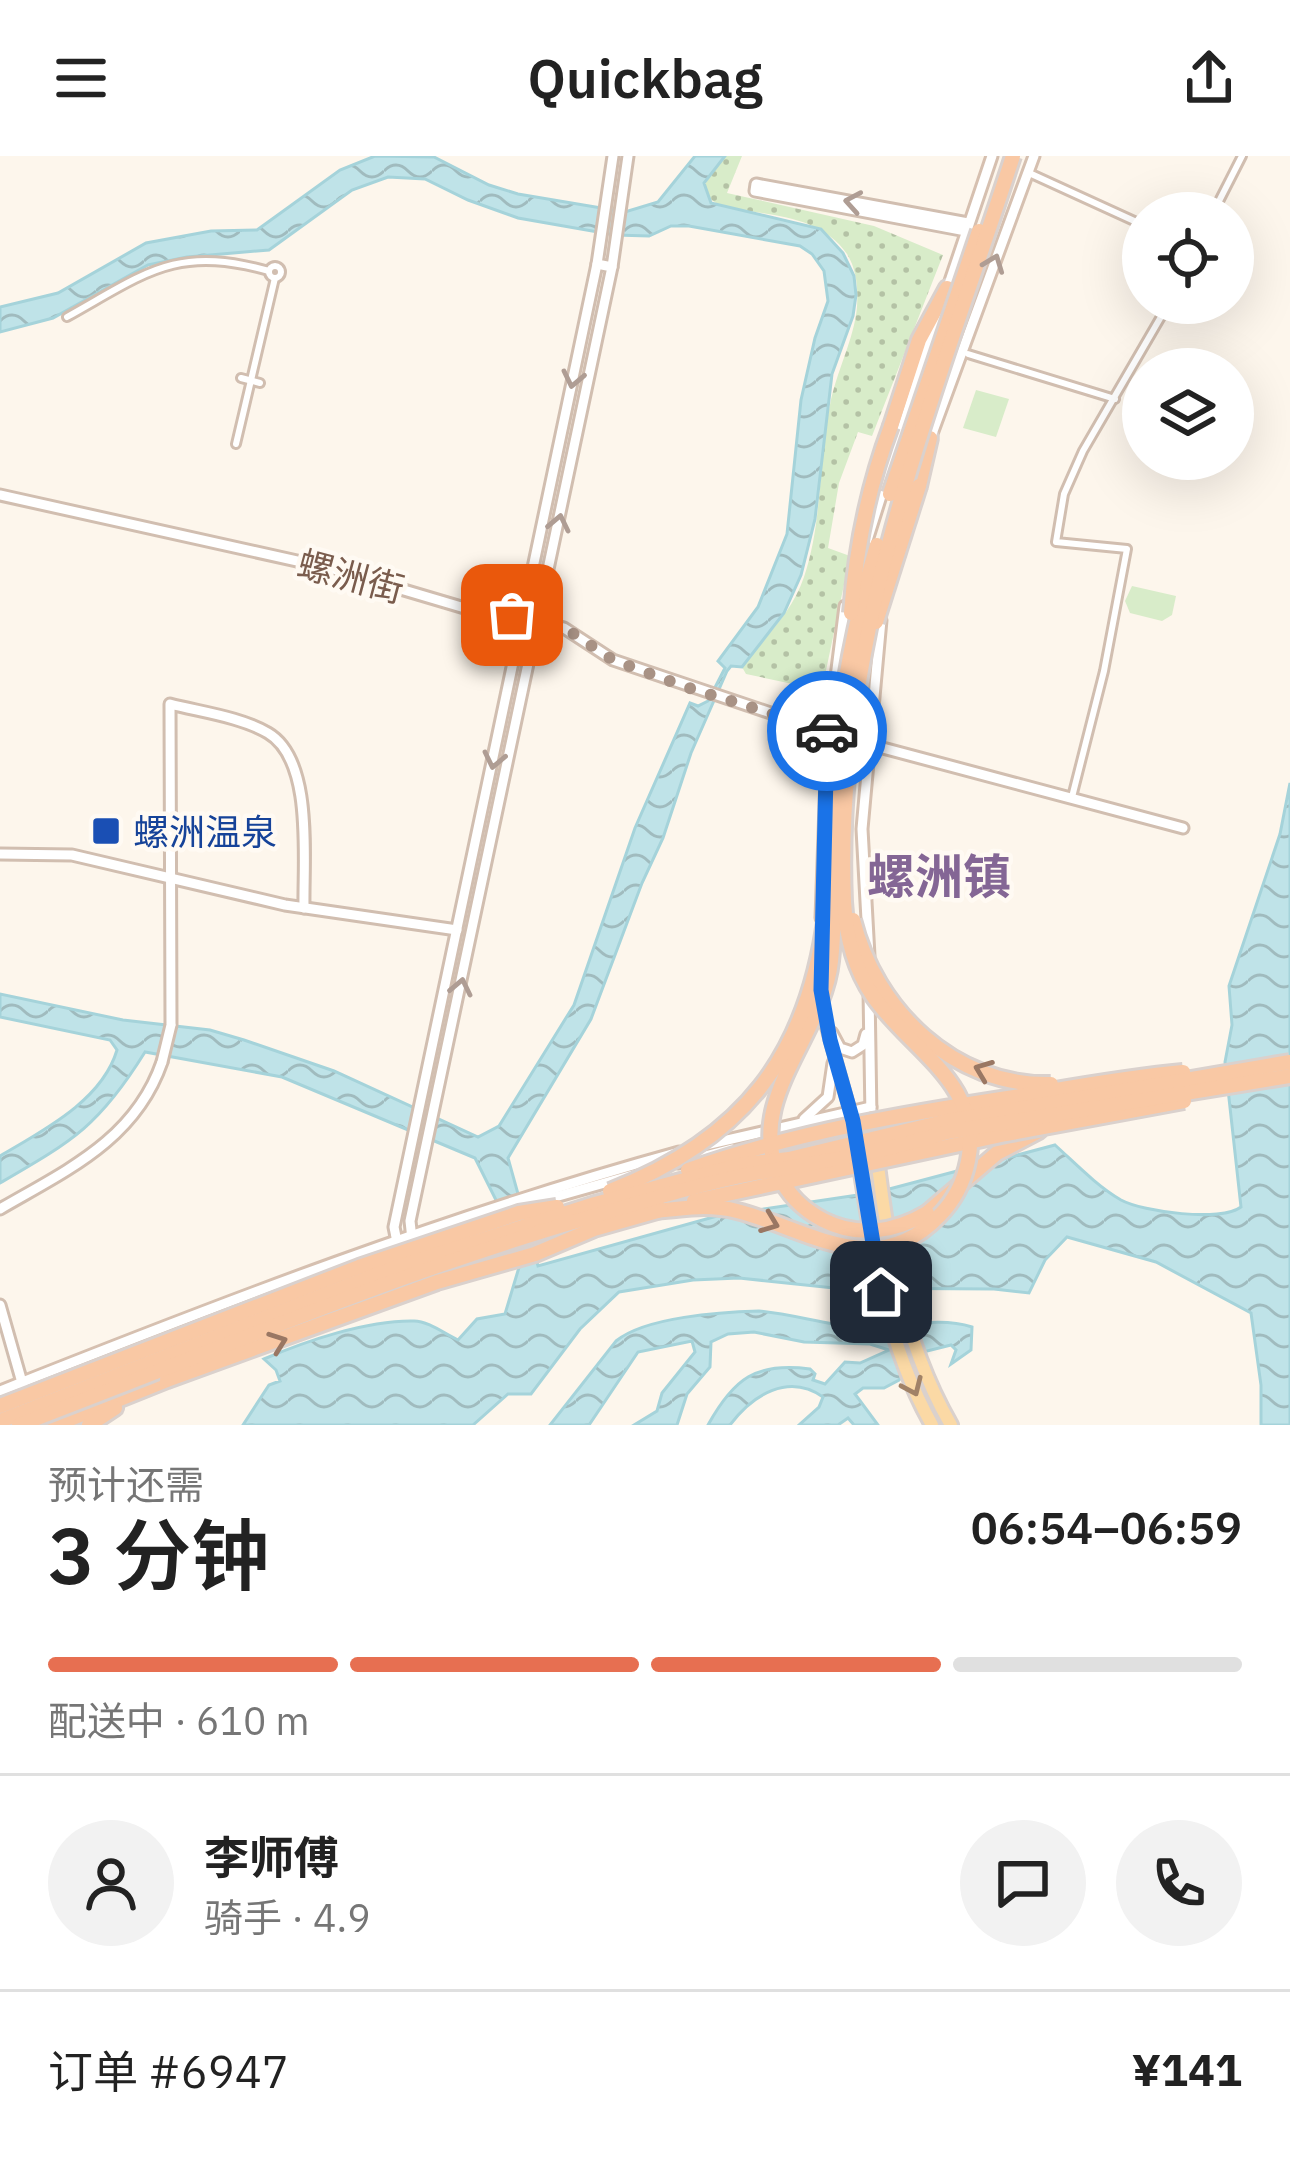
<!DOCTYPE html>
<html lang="zh">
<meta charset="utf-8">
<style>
:root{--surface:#fff;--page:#f2f2f2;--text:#222;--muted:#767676;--line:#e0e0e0;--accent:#e76f51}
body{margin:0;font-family:"IBM Plex Sans","Noto Sans SC",sans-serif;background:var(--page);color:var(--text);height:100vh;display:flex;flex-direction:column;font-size:45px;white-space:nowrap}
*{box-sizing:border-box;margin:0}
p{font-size:39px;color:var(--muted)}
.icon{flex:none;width:66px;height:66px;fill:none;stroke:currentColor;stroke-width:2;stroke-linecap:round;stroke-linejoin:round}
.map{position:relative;height:1269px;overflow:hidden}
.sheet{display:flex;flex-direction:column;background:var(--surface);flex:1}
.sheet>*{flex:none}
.controls{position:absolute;left:1122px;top:36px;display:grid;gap:24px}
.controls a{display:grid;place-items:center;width:132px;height:132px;border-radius:50%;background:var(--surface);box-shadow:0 12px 48px #0002;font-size:60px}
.pin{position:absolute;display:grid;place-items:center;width:102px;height:102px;color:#fff;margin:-51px;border-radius:24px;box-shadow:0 6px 18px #0006}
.courier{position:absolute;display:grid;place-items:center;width:120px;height:120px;margin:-60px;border:9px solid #1a73e8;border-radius:50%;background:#fff;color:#222;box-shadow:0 3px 15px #0007}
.overview em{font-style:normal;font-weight:600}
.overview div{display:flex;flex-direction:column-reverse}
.overview{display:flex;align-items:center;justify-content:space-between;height:204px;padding:0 48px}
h1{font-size:78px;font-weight:600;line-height:90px}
.bar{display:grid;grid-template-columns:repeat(4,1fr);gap:18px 12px;align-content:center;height:144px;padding:0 48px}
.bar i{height:15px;border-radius:9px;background:var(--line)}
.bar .active{background:var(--accent)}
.bar p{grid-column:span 4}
.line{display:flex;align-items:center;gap:30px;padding:0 48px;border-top:3px solid var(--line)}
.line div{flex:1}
.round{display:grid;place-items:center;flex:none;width:126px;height:126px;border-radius:63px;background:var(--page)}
header{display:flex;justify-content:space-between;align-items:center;height:156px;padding:0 48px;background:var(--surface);font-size:54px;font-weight:600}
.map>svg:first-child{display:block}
.park{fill:url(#park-dots)}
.pitch{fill:#d8ecc9}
.water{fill:url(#water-waves);stroke:#a5d3da;stroke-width:3}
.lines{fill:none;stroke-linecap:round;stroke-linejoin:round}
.minor-casing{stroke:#d1beb0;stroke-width:12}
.tertiary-casing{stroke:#d1beb0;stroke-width:15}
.secondary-casing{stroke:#d6c0b0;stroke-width:15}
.primary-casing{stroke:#dad1cd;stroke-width:18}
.trunk-casing{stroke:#dad1cd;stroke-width:20}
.minor{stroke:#fff;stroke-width:6}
.tertiary{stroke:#fff;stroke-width:9}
.secondary{stroke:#fff;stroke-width:9}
.primary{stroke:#fbd9a5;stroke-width:12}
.trunk{stroke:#f9c8a4;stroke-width:14}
.tertiary-bridge-casing{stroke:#d1beb0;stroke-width:15;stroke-linecap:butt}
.trunk-bridge-casing{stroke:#dad1cd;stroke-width:20;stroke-linecap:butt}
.tertiary-bridge{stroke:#fff;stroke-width:9}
.trunk-bridge{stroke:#f9c8a4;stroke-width:14}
.oneway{stroke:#af9d94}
.oneway2{stroke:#9a7763}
.oneway3{stroke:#a18267}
.done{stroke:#a89285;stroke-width:12;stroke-dasharray:0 21.6}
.route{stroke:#1a73e8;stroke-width:15}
.transit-dot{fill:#1a4fb4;stroke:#fffaf3;stroke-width:4.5}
.labels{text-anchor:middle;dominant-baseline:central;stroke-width:9;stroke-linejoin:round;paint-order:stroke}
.street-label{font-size:36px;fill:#7a5c4d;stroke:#fffaf3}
.transit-label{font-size:36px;fill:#164399;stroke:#fffaf3;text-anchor:start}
.district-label{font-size:48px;font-weight:bold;fill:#846695;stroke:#fffaf3}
</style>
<header><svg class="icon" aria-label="menu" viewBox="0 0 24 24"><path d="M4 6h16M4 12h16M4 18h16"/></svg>Quickbag<svg class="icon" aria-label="share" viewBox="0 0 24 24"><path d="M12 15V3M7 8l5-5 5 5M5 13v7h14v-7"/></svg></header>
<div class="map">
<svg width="1290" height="1269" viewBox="0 0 1290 1269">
<defs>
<pattern id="park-dots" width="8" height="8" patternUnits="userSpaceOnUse" patternTransform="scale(3)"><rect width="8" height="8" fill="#d8ecc9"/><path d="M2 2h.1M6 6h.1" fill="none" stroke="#b4c2a5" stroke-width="1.8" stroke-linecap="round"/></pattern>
<pattern id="water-waves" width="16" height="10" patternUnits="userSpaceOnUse" patternTransform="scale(3)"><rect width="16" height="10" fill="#bfe3e8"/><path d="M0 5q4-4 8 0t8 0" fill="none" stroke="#a0bbbe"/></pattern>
</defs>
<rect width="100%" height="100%" fill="#fdf6ec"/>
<path class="park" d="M725 0H742L727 37 874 70 943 99 872 280 858 276 839 327 828 392 850 400 824 524 802 530 746 518 742 511C764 482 792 457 804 421 823 365 818 306 830 249 836 216 854 184 857 151 858 132 857 114 847 98 820 58 765 59 722 51L710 43 705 28Z"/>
<g class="pitch">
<path d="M976 234 1009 243 996 281 963 272Z"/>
<path d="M1132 430 1176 440 1172 459 1162 465 1130 457 1125 445Z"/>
</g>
<g class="water">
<path d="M375 0 434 1 489 29 518 38 625 56 658 46 695 0H725L704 27 711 47 821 73 843 97 854 120 856 139 853 160 832 218 815 363 801 419 784 457 742 511 731 510 727 515 691 597 663 682 642 727 591 863 508 1002 538 1110 717 1060 878 1036 1055 989C1076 1008 1097 1030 1121 1044 1143 1056 1221 1066 1241 1051L1225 906 1232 869 1229 830 1280 678 1290 627V1269H1261V1229L1251 1157 1156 1106 1067 1081 1045 1104 1029 1137 994 1133 834 1132 739 1122 693 1124 619 1136 580 1173 531 1238H508L473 1269H243L269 1229 280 1225 276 1214 264 1203C306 1185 367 1164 414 1165 428 1165 445 1178 458 1184L477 1163 505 1158 520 1108 505 1062 475 1002 282 921 145 896C99 970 74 984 0 1027V1000C42 975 102 945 117 894L110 884 0 861V838L123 864 210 874 244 884 334 915 478 981 499 970 574 849 635 672 690 547 698 550 708 545 725 512 718 505 758 451 787 378 801 244 815 182 828 145 824 115 812 98 800 90 689 70H671L649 80 615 79 518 62 468 44 425 23 388 21 352 34 269 94 187 101 148 109 53 162 0 176V151L58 137 146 87 211 75 257 74 340 14Z"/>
<path d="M759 1155C792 1158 823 1168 856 1171 894 1174 935 1159 972 1171L971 1194 951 1208 956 1194 951 1189 919 1197 899 1224 884 1232H863L855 1238 878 1269H854L848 1262 838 1269H799L819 1251 823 1241C789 1217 753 1238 730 1269H708C734 1222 756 1206 810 1213L815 1218 813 1224 825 1228 845 1206 860 1207 889 1194 870 1188 804 1186 754 1176 728 1178 711 1186 710 1211 687 1238 677 1269H634L657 1255 662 1237 695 1196 692 1185 638 1196 589 1269H550L616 1185C645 1161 721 1156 759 1155Z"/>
</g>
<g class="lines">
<g class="minor-casing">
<g id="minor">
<path d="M1027 16 1143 69"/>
<path d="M1213 57 1242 0"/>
<circle cx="275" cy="116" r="6"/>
<path d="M67 161C146 117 175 89 269 115"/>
<path d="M968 198 1115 243"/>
<path d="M241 222 260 227"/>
<path d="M236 288 275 122"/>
<path d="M1072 641 1104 515 1127 393 1056 386 1064 338 1083 295 1169 147"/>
</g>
</g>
<g class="tertiary-casing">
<g id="tertiary">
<path d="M966 75 755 35 756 28 968 67"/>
<path d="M612 111 628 0"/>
<path d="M0 339 333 413 468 453 549 468 564 472 613 504 833 578"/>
<path d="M849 583 1183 672"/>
<path d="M0 698 72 699 285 749 457 774"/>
<path d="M171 869 170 548C201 556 241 561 268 577 314 604 303 704 304 752"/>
<path d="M0 1053C67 1014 135 984 162 906"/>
<path d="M412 1083 410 1065 612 111 597 108"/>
<path d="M398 1091 394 1071 597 108 613 0"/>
<path d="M0 1149 23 1230"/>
</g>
</g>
<g class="secondary-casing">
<g id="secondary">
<path d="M946 137 992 0"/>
<path d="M929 286 1034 0"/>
<path d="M864 394 938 159"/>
<path d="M821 762 827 592 845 450"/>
<path d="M869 800 862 673 881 464"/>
<path d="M820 809 824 862 853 965"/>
<path d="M869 835 871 961"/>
<path d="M832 877 840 892 852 896 863 889 866 878"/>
<path d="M804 963 828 941 833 907"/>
<path d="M701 990 871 951"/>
<path d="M678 1007 732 993"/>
<path d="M516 1052 633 1019"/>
<path d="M0 1235C224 1146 446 1060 679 996"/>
</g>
</g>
<g class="primary-casing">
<g id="primary">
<path d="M872 961C885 1067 896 1174 951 1269"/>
<path d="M853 965C870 1069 879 1175 932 1269"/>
</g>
</g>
<g class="trunk-casing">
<g id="trunk">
<path d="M891 270 919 184 947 132"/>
<path d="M919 330 930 282"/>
<path d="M927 1057 997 997 1039 975"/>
<path d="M55 1269 167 1224"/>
<path d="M89 1269 115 1252"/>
</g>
</g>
<use href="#minor" class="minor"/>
<use href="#tertiary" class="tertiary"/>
<use href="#secondary" class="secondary"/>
<use href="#primary" class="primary"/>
<use href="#trunk" class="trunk"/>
<g class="tertiary-bridge-casing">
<path id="tertiary-bridge" d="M162 906 171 869"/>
</g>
<g class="trunk-bridge-casing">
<g id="trunk-bridge">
<path d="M890 338 979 75"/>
<path d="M877 389C853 471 837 555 833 640 830 695 837 751 831 805 824 878 744 944 779 1019 788 1039 804 1054 823 1064 858 1082 895 1076 927 1057"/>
<path d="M851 457C856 392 868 331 891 270"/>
<path d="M876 466 919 330"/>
<path d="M853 764C875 853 954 931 1051 928"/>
<path d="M688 1014C795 976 908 957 1020 940 1074 931 1128 921 1183 916"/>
<path d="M610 1035C743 983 808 900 826 758"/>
<path d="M694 1045 1006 978 1184 945"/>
<path d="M656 1055C682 1052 710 1048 737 1055 806 1072 875 1127 939 1060 954 1045 964 1025 968 1005 984 928 910 894 873 840 854 812 846 779 844 746 833 483 934 244 1013 0"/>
<path d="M167 1224 437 1126 535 1098 594 1073 661 1054"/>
<path d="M0 1250 359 1111 519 1057 557 1051"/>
<path d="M0 1265 394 1112 595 1048 744 1008 789 1003 947 965 1290 906"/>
<path d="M19 1269C201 1200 380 1124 566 1068 627 1051 689 1030 751 1018 820 1006 879 997 947 976L1290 920"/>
</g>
</g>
<use href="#tertiary-bridge" class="tertiary-bridge"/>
<use href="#trunk-bridge" class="trunk-bridge"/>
</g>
<defs><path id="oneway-chevron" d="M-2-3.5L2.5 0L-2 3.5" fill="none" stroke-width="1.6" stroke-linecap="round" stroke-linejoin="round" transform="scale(3)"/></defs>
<g class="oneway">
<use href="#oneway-chevron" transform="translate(853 46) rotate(-170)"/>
<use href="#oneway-chevron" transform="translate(994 107) rotate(-69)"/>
<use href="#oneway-chevron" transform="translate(573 223) rotate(102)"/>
<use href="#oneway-chevron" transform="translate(559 367) rotate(-78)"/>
<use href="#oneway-chevron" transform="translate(494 604) rotate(102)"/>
<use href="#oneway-chevron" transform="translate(461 831) rotate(-78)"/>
</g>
<g class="oneway2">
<use href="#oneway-chevron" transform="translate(983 914) rotate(-159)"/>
<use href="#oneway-chevron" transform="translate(770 1067) rotate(21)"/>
<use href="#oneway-chevron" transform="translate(278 1186) rotate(-20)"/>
</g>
<use class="oneway3" href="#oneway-chevron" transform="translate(913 1231) rotate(66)"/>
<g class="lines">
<path class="done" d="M512 459 565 472 613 504 683 530 827 575"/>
<path class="route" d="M827 575 821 834 830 884 853 965 881 1136"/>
</g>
<rect class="transit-dot" x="91" y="660" width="30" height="30" rx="6"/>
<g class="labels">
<g class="street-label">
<text transform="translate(351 420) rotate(15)">螺洲街</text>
</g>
<g class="transit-label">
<text x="133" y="675">螺洲温泉</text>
</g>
<g class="district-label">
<text x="939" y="720">螺洲镇</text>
</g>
</g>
</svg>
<div class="controls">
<a><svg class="icon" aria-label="locate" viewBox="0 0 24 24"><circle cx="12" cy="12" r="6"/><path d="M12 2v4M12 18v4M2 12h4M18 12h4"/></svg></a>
<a><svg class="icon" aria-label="layers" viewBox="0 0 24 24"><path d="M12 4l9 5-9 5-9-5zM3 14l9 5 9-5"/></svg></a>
</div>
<div class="pin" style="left:512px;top:459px;background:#ea580c"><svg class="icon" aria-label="bag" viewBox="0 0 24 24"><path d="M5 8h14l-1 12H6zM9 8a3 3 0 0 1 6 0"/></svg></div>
<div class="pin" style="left:881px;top:1136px;background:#1f2937"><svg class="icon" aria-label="home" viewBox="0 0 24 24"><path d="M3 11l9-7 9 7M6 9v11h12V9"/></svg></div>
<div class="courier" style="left:827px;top:575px"><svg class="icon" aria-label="car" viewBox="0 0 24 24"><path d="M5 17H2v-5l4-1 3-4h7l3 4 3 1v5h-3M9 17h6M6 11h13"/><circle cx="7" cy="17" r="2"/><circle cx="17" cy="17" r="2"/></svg></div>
</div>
<section class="sheet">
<div class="overview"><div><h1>3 分钟</h1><p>预计还需</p></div><em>06:54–06:59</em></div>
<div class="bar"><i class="active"></i><i class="active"></i><i class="active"></i><i></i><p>配送中 · 610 m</p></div>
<div class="line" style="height:216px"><a class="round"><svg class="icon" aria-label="person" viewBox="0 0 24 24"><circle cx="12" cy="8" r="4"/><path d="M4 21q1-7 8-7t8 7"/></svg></a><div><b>李师傅</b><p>骑手 · 4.9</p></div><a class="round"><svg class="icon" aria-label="chat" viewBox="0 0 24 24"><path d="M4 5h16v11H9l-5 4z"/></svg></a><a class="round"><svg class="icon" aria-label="phone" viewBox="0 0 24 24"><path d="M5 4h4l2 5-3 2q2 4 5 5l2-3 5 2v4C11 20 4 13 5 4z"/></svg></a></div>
<div class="line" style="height:156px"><div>订单 #6947</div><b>¥141</b></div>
</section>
